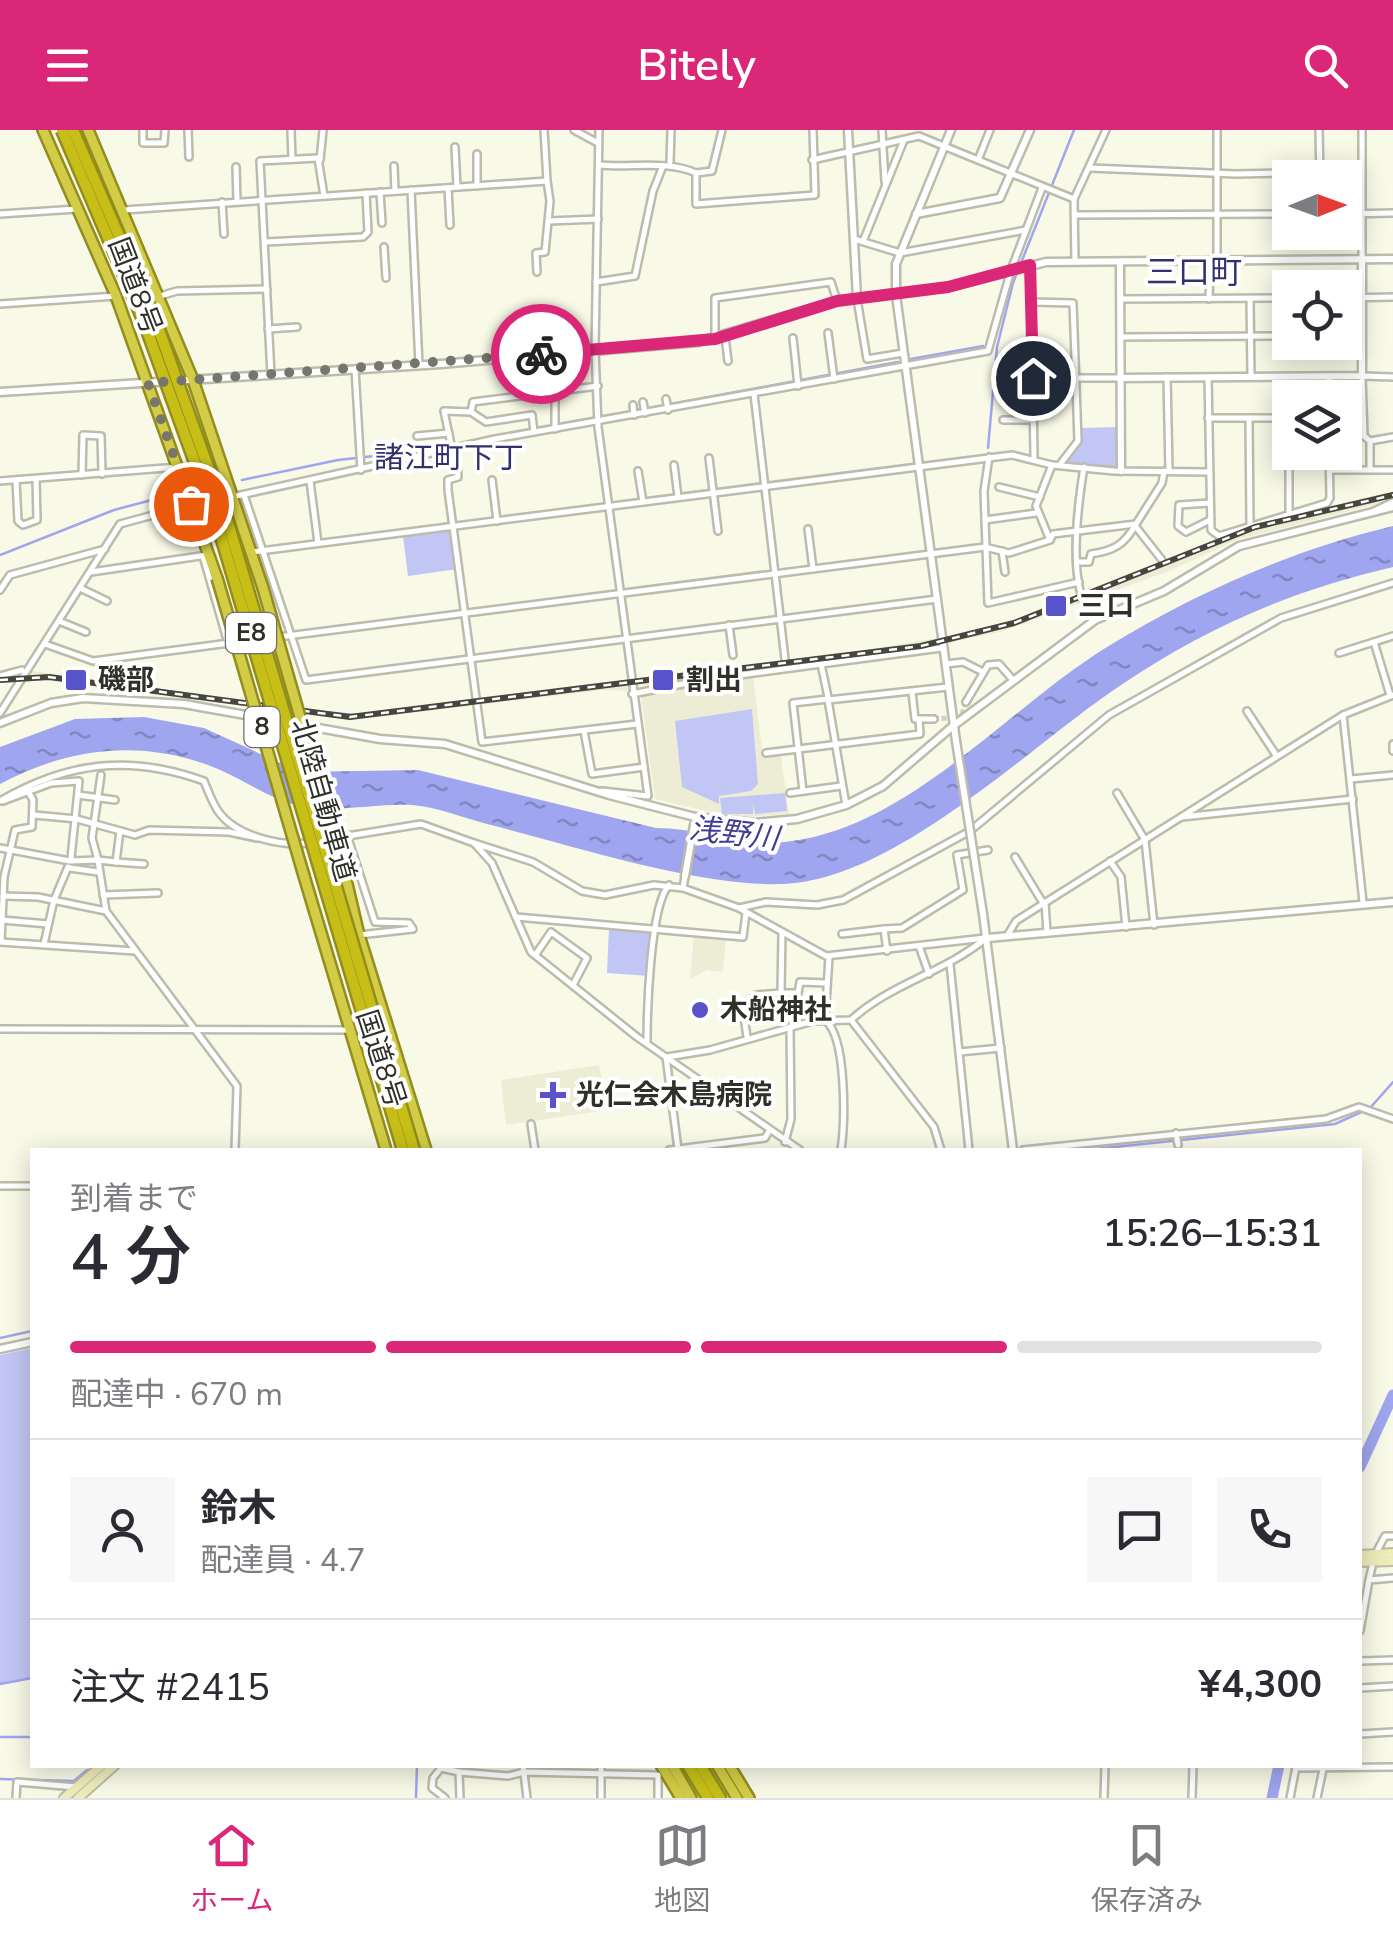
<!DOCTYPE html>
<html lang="ja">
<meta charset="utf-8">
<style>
:root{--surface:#fff;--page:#f7f7f7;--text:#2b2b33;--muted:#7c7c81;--line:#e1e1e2;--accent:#db2777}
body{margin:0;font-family:"Nunito Sans","Noto Sans JP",sans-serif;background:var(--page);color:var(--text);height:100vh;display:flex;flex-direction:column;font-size:38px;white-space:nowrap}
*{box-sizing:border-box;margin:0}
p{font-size:32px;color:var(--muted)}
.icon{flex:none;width:55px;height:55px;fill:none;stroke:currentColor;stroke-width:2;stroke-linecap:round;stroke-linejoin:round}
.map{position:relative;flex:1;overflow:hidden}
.sheet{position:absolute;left:30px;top:1018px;width:1332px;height:620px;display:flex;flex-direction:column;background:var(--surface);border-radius:0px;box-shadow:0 5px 25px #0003}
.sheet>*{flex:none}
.needle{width:65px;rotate:89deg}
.fabs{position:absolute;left:1272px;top:30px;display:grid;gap:20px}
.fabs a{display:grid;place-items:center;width:90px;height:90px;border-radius:0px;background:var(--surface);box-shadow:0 5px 25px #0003;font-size:50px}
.pin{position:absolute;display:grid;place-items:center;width:85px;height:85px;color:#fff;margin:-42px;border:5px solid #fff;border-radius:50%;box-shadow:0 2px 10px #0007}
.courier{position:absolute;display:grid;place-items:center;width:100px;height:100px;margin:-50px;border:8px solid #db2777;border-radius:50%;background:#fff;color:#222;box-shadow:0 2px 12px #0007}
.head em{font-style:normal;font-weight:600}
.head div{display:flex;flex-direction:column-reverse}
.head{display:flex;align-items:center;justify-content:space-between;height:170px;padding:0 40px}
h1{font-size:65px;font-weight:600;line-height:75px}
.bar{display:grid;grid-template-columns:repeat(4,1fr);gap:15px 10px;align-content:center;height:120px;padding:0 40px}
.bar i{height:12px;border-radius:8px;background:var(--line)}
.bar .selected{background:var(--accent)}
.bar p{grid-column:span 4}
.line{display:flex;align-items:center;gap:25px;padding:0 40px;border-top:2px solid var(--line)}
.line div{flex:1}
.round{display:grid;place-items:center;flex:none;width:105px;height:105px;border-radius:0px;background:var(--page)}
header{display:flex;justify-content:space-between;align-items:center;height:130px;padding:0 40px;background:var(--accent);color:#fff;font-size:45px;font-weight:600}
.tabs{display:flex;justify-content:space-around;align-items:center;height:140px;border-top:2px solid var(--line);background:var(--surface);font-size:28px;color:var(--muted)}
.tabs a{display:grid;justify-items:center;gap:5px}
.tabs .selected{color:var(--accent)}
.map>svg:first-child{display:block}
.built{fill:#ededd6}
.green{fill:#c1c6f5}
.water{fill:url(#water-ripples)}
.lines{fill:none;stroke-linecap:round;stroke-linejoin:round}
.stream{stroke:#9fa5ee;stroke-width:2.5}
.river{stroke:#9fa5ee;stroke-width:11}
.minor-tunnel{stroke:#d1d1c2;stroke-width:5;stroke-dasharray:5 2.5;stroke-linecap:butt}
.minor-casing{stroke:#bcbcad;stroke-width:10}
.tertiary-casing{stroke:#bcbcad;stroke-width:11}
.secondary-casing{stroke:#bcbcad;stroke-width:12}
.trunk-casing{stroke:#928d1e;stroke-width:14}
.motorway-casing{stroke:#928d1e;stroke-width:15}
.minor{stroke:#fff;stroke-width:5}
.tertiary{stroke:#fff;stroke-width:6}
.secondary{stroke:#eeecb9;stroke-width:8}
.trunk{stroke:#d2cc46;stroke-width:9}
.motorway{stroke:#c7bf17;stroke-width:10}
.rail-casing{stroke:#46463f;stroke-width:6}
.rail{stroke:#fff;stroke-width:2.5;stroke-dasharray:8;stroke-linecap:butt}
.tertiary-bridge-casing{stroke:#bcbcad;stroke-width:11;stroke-linecap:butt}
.trunk-bridge-casing{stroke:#928d1e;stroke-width:14;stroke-linecap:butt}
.motorway-bridge-casing{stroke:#928d1e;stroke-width:15;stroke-linecap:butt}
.tertiary-bridge{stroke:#fff;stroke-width:6}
.trunk-bridge{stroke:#d2cc46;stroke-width:9}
.motorway-bridge{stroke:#c7bf17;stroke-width:10}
.done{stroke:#76766c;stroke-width:10;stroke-dasharray:0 18}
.route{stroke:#db2777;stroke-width:12}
.poi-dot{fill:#5853cb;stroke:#fff;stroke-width:4}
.labels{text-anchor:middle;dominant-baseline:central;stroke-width:8;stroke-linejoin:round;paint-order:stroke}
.shield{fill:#fff;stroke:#6e6e6a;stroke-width:2.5}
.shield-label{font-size:25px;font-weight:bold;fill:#30302a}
.street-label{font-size:28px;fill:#30302a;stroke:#fff}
.poi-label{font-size:28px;font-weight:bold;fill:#30302a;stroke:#fff;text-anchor:start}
.neighbourhood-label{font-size:30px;fill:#31316c;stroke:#fff}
.water-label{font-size:30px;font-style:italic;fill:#403e92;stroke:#fff}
.quarter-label{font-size:32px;fill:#31316c;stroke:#fff}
</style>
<header><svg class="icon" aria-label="menu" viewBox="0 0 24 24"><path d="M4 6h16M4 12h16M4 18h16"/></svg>Bitely<svg class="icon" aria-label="search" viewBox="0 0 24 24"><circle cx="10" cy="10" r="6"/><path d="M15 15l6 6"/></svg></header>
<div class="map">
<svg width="1393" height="1668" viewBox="0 0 1393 1668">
<defs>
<pattern id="water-ripples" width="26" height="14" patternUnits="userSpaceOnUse" patternTransform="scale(2.5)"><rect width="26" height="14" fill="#9fa5ee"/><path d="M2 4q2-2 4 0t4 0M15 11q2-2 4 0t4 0" fill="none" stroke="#8287c1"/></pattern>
</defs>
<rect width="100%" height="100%" fill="#f9f9e8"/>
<g class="built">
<path d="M1393 361V370L1239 409 1169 441 1000 502 895 524 718 546 646 560 645 555 637 556V561L604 560 350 590 52 550 0 553V548L23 545 26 540 345 585 395 583 859 521 998 498 1236 401Z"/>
<path d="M753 546 763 628 781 626 789 684 735 688 655 669 641 565Z"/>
<path d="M694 805 726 809 723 842 707 840 690 849Z"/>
<path d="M599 935 607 980 506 995 501 950Z"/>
</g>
<g class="green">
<path d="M1118 297 1119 337 1068 334 1067 329 1081 312V298Z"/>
<path d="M452 400 458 439 408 446 403 406Z"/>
<path d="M752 579 758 654 751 661 719 666V674L682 657 675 591Z"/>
<path d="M785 663 787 681 755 684 753 673V684H722L720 668Z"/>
<path d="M609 798 652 802 649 846 607 843Z"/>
<path d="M32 1218V1548L0 1554V1225Z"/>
</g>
<path class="water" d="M1393 396V437C1294 460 1209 496 1124 553 1031 614 897 750 783 754 698 757 571 715 487 694 464 688 437 677 413 675 376 673 338 683 300 676 270 669 246 651 218 639 144 608 69 617 0 654V617L75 589 144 587 204 598 300 642 418 640 656 698C702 698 745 718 792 711 911 695 1008 578 1107 517 1195 463 1292 420 1393 396Z"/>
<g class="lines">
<g class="stream">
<path d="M911 229 983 216"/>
<path d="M563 294 898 232"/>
<path d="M475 311 541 298"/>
<path d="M988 318 997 217 1013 153 1074 0"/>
<path d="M242 350 338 330 438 319"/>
<path d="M0 425 114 380 178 363"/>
<path d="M100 551 267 576"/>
<path d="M300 580 355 585 474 571"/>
<path d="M1086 1020 1335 994 1370 978 1393 952"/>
<path d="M0 1208 32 1201"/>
<path d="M0 1554 32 1548"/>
<path d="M0 1607H32"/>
<path d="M0 1649 74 1651 87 1640"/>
<path d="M416 1668 417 1635"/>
</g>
<g class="river">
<path d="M1360 1337 1393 1265"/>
<path d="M1272 1668 1279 1635"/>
</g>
<path class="minor-tunnel" d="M934 589 961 587 966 572"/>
<g class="minor-casing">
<g id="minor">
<path d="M143 0V13H164L165 0"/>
<path d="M188 0 189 27"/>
<path d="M291 0 292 29"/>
<path d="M574 0 598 13"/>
<path d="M599 0 595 219 598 297 648 666 602 661"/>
<path d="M882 0 885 52"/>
<path d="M1319 0 1320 48"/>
<path d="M455 17 457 57"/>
<path d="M477 24V56"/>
<path d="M320 30 323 0"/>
<path d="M812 30 919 6 1074 69"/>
<path d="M978 30 990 0"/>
<path d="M670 32 671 0"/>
<path d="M599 35C632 38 667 30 696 43V74L815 65 813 0"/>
<path d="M394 36 395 61"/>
<path d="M236 37 237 71"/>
<path d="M1090 38 1236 44 1320 42"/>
<path d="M696 43 712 41 722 0"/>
<path d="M448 58 450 95"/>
<path d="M411 60 419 235"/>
<path d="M380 62 382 93"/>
<path d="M222 72 224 104"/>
<path d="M124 80 547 51 544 0"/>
<path d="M0 84 77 79"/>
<path d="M1345 84 1393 83"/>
<path d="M1075 85 1290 84"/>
<path d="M549 91 598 89"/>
<path d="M854 109 900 123 1026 100"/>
<path d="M864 109 904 10"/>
<path d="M266 112 363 107 368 102 366 63"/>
<path d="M384 117 386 148"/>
<path d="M1362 129V0"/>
<path d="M1075 132 1074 69 1106 0"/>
<path d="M1031 135 1034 327"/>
<path d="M537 142 536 123 545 122 550 71 547 51"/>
<path d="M596 152 635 146 653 61 663 36"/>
<path d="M160 166 177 161 267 159"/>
<path d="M1345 168 1393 167"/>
<path d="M857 169 867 229 903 223"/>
<path d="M1120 169 1290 168"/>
<path d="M1209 169 1210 140 1217 130V0"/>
<path d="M1250 169 1251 246"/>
<path d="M1032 172 1073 173 1078 311 1061 333"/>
<path d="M0 174 116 166"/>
<path d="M268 199 297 197"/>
<path d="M828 203 834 249"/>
<path d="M1345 205H1362"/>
<path d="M715 206V168L831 152 837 171"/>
<path d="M725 207 728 231"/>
<path d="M1120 207 1290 206"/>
<path d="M793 208 798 256"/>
<path d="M355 239 361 340"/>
<path d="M271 245 260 31 318 28 324 66"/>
<path d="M1329 246V268"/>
<path d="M1167 247 1169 341"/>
<path d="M1208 247 1211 400 1219 406 1327 373 1330 368 1329 322"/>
<path d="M1393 247 1362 246 1364 306 1370 311 1393 307"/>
<path d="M1033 248H1120"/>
<path d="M754 264 785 529"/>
<path d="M666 269 668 280"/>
<path d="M643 272 645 283"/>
<path d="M633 275 634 285"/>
<path d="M471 282 486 292 532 285 534 302"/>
<path d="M1208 288H1290"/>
<path d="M1249 288 1250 395"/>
<path d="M1289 288V382"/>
<path d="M1003 290H1033"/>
<path d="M555 299V263"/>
<path d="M417 306 449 303"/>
<path d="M452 319 444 281 471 282 473 272 598 256"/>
<path d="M456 319 458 347 448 350V360L482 612 637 594"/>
<path d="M989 327 984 361 988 473 1079 452"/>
<path d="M709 328 718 401"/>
<path d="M674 335 678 367"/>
<path d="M1084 337C1078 374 1065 462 1095 490"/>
<path d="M1331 340H1370V311"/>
<path d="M1371 340H1393"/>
<path d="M638 341 643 372"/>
<path d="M82 345 83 305 101 306 102 344"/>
<path d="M16 350 18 391 23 395 37 390 36 349"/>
<path d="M492 350 497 391"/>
<path d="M0 351 178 337"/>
<path d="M310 351 318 413"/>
<path d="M999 357 1040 367"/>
<path d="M244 365 306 550 937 469"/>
<path d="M227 368 495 309 988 221 1011 140 1042 58"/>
<path d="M1210 373 1179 375 1178 396 1186 402 1210 390"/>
<path d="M1374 381 1393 372"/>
<path d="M985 390 1036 383"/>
<path d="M1136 397 1162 430"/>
<path d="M808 399 813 439"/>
<path d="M1050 410 1036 376 1052 335"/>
<path d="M1002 421 1005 442"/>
<path d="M252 422 1012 325 1052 335 1114 341 1209 342"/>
<path d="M203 426 228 513"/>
<path d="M1078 432H1089L1091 424C1114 421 1125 414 1136 394"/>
<path d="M91 442 207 425"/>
<path d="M80 458 107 471"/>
<path d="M0 460 10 445 105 419"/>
<path d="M59 491 86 502"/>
<path d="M729 495 733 525"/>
<path d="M263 509 985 417 1009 423 1050 410 1053 404 1136 394 1162 353 1164 341"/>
<path d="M1374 512 1390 565"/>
<path d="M45 514 93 531 252 510"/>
<path d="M1339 523 1393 506"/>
<path d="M821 534 828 567"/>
<path d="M946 534 963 532 981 541"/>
<path d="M0 546 22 540"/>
<path d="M912 562 915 589H934"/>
<path d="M632 564 703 550 941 518"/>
<path d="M966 572 988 535 999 534 1013 550"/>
<path d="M1247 581 1276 625"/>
<path d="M0 583 120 394 190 375"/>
<path d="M1343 585 1363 772"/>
<path d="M584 601 592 644 644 637"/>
<path d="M1393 614V621"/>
<path d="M766 623 920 604 919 589"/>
<path d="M101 645 92 708 98 730 116 732 120 701"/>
<path d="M1351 649 1393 645"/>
<path d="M803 661 793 573 828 569"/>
<path d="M790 663 841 656"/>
<path d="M1117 663 1145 710 1154 795"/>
<path d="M78 665 115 670"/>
<path d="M0 671C67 632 130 624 204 651 208 661 212 672 218 681 236 707 285 718 312 712"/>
<path d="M3 671 51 653 79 651 71 728"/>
<path d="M846 675 828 570 948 557"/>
<path d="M34 685 77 689 135 705 149 700 229 702 257 708"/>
<path d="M1182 687 1353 669"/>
<path d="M347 705 375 792 409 793 413 799 359 805"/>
<path d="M323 710 421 694 474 713"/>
<path d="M0 718 70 731 98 730 106 781 237 956 235 1020"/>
<path d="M1015 727 1043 773"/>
<path d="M1110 731 1121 747 1126 797"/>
<path d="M116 732 144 734"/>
<path d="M70 738 98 742"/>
<path d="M685 746 683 758 739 778 826 826 985 808"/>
<path d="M683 758 654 755 605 765 582 761 533 732 474 713 492 733 531 822 637 907 800 1020"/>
<path d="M103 765 158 763"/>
<path d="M3 766 38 767 106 781"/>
<path d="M1045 772 1047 803"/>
<path d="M739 778 766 772 817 775 843 770 970 701 1109 585 1281 488 1393 453"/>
<path d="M516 787 743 807 746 783"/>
<path d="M2 790 48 794"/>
<path d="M884 799 902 798 963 760 957 725 988 720"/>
<path d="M842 804 884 799 887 821"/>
<path d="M1007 806 1016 791 1343 585 1393 565"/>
<path d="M0 812 135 821"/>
<path d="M1 812 4 747 15 700 32 697 33 670 29 663"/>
<path d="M44 814 54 770 68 737"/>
<path d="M919 816 929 844"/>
<path d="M536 824 551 802 587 828 573 855"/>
<path d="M829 827 825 890C847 907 845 992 841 1020"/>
<path d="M950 834 969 1020"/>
<path d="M781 863H798L800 852 827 853"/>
<path d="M851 890 934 997 941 1020"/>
<path d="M0 899 347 900"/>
<path d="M747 907 743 879 756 865 781 863 782 802"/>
<path d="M647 913C647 883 650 775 669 755"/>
<path d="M959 922 1001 918"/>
<path d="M666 927 678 1019 669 1020"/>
<path d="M667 927 710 920 813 891 851 890C890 854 943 843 985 809"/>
<path d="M531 994 535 1020"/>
<path d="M1176 1003 1178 1015"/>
<path d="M785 1012 791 989 790 897"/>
<path d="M678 1019 765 1008 769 1001"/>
<path d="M1023 1020 1326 989 1359 977 1393 989"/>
<path d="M0 1056H32"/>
<path d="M1378 1419 1385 1406H1393"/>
<path d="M1369 1450 1372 1437"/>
<path d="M1360 1501 1369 1450 1393 1448"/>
<path d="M1360 1531 1393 1530"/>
<path d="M1360 1558 1393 1556"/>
<path d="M1360 1604 1393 1602"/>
<path d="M523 1635 527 1668"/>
<path d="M1296 1638 1393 1637"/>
<path d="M16 1668 17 1652 76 1657"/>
<path d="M445 1668 432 1658 433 1648 441 1638 459 1642"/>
<path d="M460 1668 459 1642 508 1646 524 1642 658 1645"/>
<path d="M601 1668V1635"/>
<path d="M658 1668V1646"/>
<path d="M1104 1668 1105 1635"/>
<path d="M1192 1668 1193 1635"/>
<path d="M1290 1668 1296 1637"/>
<path d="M1317 1668 1323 1639"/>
</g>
</g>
<g class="tertiary-casing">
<g id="tertiary">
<path d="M848 0 857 168"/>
<path d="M951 0 896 134V165L956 611"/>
<path d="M916 84 1000 68 1030 0"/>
<path d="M1120 133 1121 341"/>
<path d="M1120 248 1362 246V129"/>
<path d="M0 262 441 234 698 212 837 171 949 157 1046 132 1393 129"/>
<path d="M0 593 51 573 83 568 184 574 380 609 445 614 609 665 695 687 755 693 797 689 846 675 883 656 953 596 1095 490 1164 461 1239 416 1393 377"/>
<path d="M685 746 694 695"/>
<path d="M983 784 1013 1020"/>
<path d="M988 808 1393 772"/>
<path d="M0 1219 32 1212"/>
</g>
</g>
<g class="secondary-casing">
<g id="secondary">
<path d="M1360 1425 1393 1423"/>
<path d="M1360 1432 1393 1431"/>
<path d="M64 1668 102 1635"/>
<path d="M78 1668 115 1635"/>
</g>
</g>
<g class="trunk-casing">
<g id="trunk">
<path d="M43 0 116 166 217 448"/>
<path d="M88 0 193 250 263 458"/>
<path d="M343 737 359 805 426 1020"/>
<path d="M304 746 386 1020"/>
<path d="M661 1635 681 1668"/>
<path d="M672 1635 691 1668"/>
<path d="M717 1635 737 1668"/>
<path d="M729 1635 749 1668"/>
</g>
</g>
<g class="motorway-casing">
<g id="motorway">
<path d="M688 1635 708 1668"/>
<path d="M700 1635 720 1668"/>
</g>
</g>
<use href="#minor" class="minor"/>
<use href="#tertiary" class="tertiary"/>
<use href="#secondary" class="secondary"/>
<use href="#trunk" class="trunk"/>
<use href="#motorway" class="motorway"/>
<g class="rail-casing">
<path id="rail" d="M0 550 49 547 350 587 921 516 1014 493 1255 397 1393 365"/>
</g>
<use href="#rail" class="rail"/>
<g class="tertiary-bridge-casing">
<path id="tertiary-bridge" d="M956 611 983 784"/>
</g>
<g class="trunk-bridge-casing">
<g id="trunk-bridge">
<path d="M217 448 304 746"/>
<path d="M263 458 343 737"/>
</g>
</g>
<g class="motorway-bridge-casing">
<g id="motorway-bridge">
<path d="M62 0 144 192 218 396 403 1020"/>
<path d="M73 0 155 189 228 393 414 1020"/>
</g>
</g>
<use href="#tertiary-bridge" class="tertiary-bridge"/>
<use href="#trunk-bridge" class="trunk-bridge"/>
<use href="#motorway-bridge" class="motorway-bridge"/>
</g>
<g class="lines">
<path class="done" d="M191 374 148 253 541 224"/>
<path class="route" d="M541 224 715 209 837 171 948 157 1030 135 1033 248"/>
</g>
<g class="poi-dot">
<rect x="1044" y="464" width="24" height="24" rx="5"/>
<rect x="64" y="538" width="24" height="24" rx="5"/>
<rect x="651" y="538" width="24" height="24" rx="5"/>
<circle cx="700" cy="880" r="10"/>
<path d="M548 950h10v10h10v10h-10v10h-10v-10h-10v-10h10z"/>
</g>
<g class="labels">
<g class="shield">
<rect x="226" y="483" width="50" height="40" rx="8"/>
<rect x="244.5" y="577" width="35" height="40" rx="8"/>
</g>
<g class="shield-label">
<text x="251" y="503">E8</text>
<text x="262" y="597">8</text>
</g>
<g class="street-label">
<text transform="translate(135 156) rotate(69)">国道8号</text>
<text transform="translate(323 670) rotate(74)">北陸自動車道</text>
<text transform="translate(381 929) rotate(72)">国道8号</text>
</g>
<g class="poi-label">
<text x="1078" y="476">三口</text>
<text x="98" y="550">磯部</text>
<text x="686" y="550">割出</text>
<text x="720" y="880">木船神社</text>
<text x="576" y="965">光仁会木島病院</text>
</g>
<g class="neighbourhood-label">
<text x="449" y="328">諸江町下丁</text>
</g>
<g class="water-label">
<text transform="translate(734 704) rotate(7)">浅野川</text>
</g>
<g class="quarter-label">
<text x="1194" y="142">三口町</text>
</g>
</g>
</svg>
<div class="fabs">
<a><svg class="needle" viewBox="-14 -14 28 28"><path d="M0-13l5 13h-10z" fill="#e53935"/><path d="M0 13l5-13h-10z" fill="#7c7c81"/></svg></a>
<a><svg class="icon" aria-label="locate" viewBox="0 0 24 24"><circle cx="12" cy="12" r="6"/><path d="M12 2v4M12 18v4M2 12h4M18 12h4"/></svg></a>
<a><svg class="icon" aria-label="layers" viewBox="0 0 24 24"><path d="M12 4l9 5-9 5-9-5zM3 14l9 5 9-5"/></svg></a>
</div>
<div class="pin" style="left:191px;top:374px;background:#ea580c"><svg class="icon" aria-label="bag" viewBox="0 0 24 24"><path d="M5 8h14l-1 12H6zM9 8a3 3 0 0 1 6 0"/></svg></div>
<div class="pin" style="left:1033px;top:248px;background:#1f2937"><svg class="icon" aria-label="home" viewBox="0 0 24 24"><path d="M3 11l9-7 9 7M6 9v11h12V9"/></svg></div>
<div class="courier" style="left:541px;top:224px"><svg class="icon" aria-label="bike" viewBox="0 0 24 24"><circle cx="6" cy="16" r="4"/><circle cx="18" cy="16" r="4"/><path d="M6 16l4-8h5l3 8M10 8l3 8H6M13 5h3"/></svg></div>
<section class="sheet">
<div class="head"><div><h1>4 分</h1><p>到着まで</p></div><em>15:26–15:31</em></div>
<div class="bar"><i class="selected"></i><i class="selected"></i><i class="selected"></i><i></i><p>配達中 · 670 m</p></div>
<div class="line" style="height:180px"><a class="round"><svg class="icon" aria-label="person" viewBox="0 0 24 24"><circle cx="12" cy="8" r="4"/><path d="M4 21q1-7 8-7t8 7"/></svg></a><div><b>鈴木</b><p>配達員 · 4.7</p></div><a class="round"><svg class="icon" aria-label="chat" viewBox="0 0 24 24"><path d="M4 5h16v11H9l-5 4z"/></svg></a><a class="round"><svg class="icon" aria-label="phone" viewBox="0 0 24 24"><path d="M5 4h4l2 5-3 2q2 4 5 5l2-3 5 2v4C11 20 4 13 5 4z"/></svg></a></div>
<div class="line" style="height:130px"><div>注文 #2415</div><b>¥4,300</b></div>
</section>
</div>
<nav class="tabs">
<a class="selected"><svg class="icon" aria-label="home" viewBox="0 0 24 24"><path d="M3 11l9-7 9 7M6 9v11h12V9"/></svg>ホーム</a>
<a><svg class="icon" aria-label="map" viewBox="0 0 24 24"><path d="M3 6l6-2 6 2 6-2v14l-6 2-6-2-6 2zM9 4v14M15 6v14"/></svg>地図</a>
<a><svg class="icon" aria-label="saved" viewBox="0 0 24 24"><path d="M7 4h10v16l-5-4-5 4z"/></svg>保存済み</a>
</nav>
